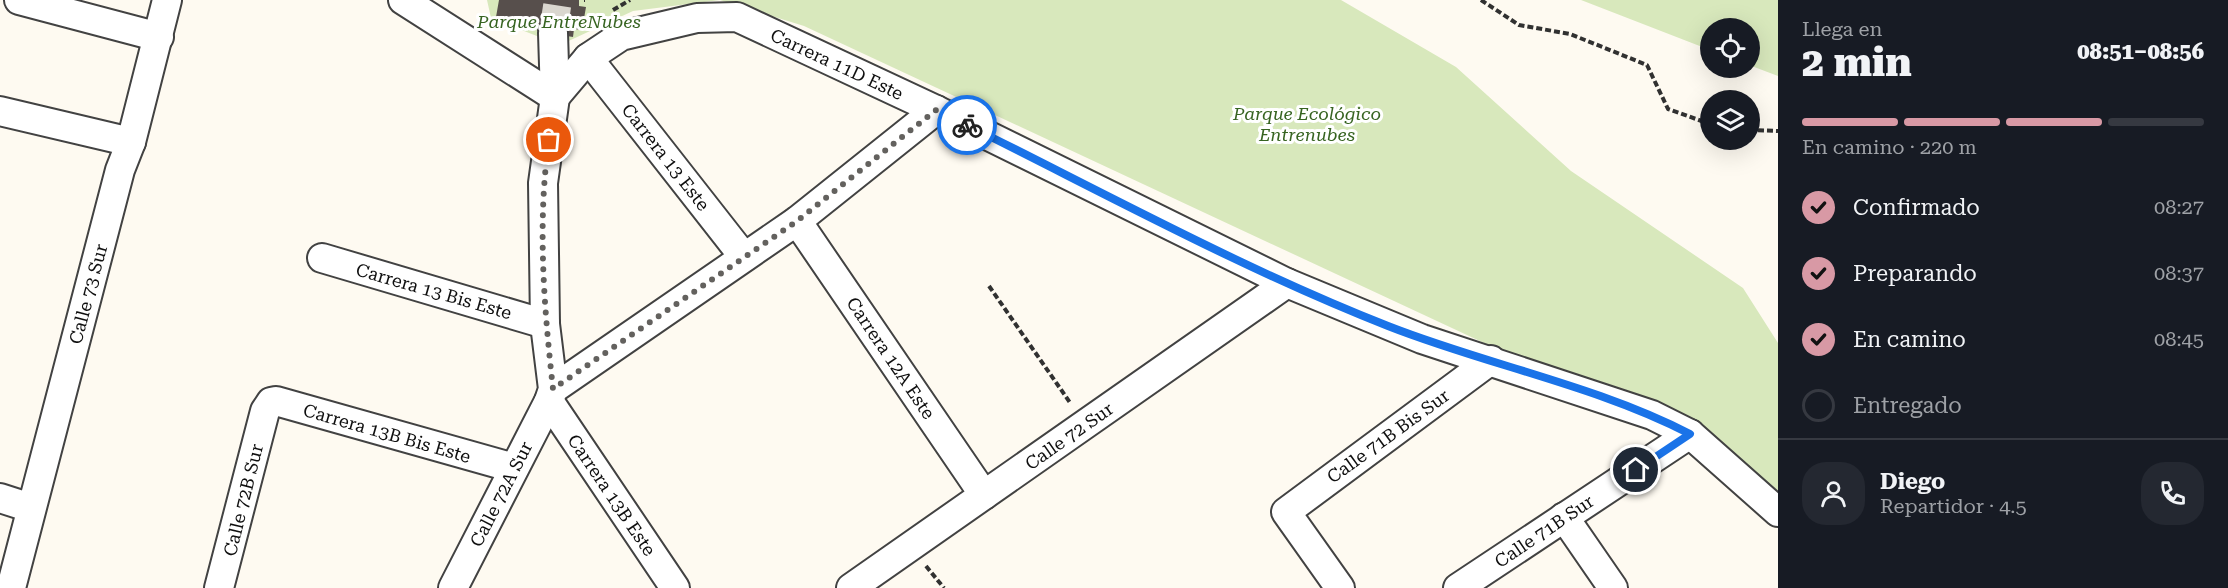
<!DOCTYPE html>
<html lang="es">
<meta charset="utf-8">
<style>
:root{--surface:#171b24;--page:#242831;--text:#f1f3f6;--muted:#9ea1a6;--line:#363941;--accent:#d899a5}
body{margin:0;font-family:"Roboto Serif",serif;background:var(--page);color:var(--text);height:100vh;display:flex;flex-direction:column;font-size:22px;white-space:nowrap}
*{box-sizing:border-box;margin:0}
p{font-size:20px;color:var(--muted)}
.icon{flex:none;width:33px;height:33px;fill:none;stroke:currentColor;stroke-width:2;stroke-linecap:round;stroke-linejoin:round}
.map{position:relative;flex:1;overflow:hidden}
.panel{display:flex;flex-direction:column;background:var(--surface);width:450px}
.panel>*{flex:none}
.buttons{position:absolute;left:1700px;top:18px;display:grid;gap:12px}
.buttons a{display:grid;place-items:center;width:60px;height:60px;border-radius:50%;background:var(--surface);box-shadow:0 6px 24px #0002;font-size:30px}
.pin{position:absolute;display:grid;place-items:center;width:51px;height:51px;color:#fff;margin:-26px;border:3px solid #fff;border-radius:50%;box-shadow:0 2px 6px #0007}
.courier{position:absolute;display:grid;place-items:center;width:60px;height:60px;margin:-30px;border:4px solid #1a73e8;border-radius:50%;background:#fff;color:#222;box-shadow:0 2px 8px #0007}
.head em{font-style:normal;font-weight:800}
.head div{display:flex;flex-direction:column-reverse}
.head{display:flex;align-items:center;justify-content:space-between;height:102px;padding:0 24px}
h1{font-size:39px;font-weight:800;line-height:45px}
.bar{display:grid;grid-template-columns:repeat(4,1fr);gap:9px 6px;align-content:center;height:72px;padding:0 24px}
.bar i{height:8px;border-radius:4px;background:var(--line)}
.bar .on{background:var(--accent)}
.bar p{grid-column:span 4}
.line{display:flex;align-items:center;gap:15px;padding:0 24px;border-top:2px solid var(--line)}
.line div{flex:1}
.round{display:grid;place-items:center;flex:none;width:63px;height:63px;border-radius:24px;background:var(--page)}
ol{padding:0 24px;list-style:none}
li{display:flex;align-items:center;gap:18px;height:66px}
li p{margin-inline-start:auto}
li .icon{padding:6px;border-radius:50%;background:var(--accent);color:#111;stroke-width:4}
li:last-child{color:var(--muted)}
li i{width:33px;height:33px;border:3px solid var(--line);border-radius:50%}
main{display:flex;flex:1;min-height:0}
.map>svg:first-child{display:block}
.green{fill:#d8e8bc}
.building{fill:#574f4c}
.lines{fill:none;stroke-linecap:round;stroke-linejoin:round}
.minor-tunnel{stroke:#dad7cf;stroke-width:28;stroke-dasharray:28 14;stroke-linecap:butt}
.minor-casing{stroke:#424242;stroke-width:32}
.path{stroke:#313131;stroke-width:4;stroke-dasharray:6 3;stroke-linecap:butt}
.minor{stroke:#fff;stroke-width:28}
.done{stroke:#63615e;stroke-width:6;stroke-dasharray:0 10.8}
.route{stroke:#1a73e8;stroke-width:8}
.labels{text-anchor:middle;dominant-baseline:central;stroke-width:6;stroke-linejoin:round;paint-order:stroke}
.park-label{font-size:18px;font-style:italic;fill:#376421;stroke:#fff}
.street-label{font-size:18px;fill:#0f0f0f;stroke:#fff}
</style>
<main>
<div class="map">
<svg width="1778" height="588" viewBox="0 0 1778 588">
<rect width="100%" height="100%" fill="#fefaf1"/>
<g class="green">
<path d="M487 0H1341L1456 67 1571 171 1743 288 1778 343V491L1685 415 1497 349 804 26 720 0 633 11 560 45 491 18Z"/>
<path d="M1581 0H1778V76L1749 65V28H1710V50Z"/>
</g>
<path class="building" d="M499 0H579V6L586 7 582 30 574 29 573 37 537 31 539 24 496 17Z"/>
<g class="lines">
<path class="minor-tunnel" d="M553 33 558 0"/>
<g class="minor-casing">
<g id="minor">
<path d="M19 0 159 37"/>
<path d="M403 0 555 97"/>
<path d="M588 58 744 257"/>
<path d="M555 97 588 58 621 36 697 18 737 17 936 110 1287 283 1422 339 1652 415 1690 434 1778 512"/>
<path d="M0 111 131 142"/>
<path d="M797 221 984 495"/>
<path d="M322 258 545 324"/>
<path d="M553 389 797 221 936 110"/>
<path d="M549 401 675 588"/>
<path d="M0 498 31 508"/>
<path d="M1564 517 1613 588"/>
<path d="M11 588 120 170 131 142 167 0"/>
<path d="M219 588 265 411 271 402 276 401 514 468"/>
<path d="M453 588 549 401 553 389 545 324 543 183 555 97 553 33"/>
<path d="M851 588 1287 283"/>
<path d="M1340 588 1286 512 1491 360"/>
<path d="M1458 588 1690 434"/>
</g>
</g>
<g class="path">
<path d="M584 0H585"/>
<path d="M1481 0 1519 25 1570 34 1647 65 1668 109 1710 124"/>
<path d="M613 10 630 0"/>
<path d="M1749 130 1778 131"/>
<path d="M989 286 1071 404"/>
<path d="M926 566 944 588"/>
</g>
<use href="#minor" class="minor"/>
</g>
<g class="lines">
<path class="done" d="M549 140C537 222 544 307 553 389L797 221 936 110 967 125"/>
<path class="route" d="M967 125C1106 194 1243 269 1388 326 1487 365 1595 385 1690 434L1636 470"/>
</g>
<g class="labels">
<g class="park-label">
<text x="559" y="21">Parque EntreNubes</text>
<text x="1307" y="113">Parque Ecológico<tspan x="1307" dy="21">Entrenubes</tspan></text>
</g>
<g class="street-label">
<text transform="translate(837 64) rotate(25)">Carrera 11D Este</text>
<text transform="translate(666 157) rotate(52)">Carrera 13 Este</text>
<text transform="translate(434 291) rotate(16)">Carrera 13 Bis Este</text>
<text transform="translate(88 294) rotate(-75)">Calle 73 Sur</text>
<text transform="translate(891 358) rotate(56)">Carrera 12A Este</text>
<text transform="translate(387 433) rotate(16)">Carrera 13B Bis Este</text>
<text transform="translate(1069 436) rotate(-35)">Calle 72 Sur</text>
<text transform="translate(1388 436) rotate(-36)">Calle 71B Bis Sur</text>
<text transform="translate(501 494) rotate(-63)">Calle 72A Sur</text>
<text transform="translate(612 495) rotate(56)">Carrera 13B Este</text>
<text transform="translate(243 500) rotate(-76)">Calle 72B Sur</text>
<text transform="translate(1544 531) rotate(-34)">Calle 71B Sur</text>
</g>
</g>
</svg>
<div class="buttons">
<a><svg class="icon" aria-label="locate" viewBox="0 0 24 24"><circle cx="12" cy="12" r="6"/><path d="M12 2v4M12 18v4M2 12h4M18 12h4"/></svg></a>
<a><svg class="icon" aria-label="layers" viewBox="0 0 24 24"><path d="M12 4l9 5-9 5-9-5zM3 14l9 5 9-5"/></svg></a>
</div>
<div class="pin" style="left:549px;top:140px;background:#ea580c"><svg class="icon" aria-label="bag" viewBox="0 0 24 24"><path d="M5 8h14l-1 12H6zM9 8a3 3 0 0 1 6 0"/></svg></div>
<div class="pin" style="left:1636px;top:470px;background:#1f2937"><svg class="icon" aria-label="home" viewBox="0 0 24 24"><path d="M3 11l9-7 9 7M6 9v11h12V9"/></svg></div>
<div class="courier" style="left:967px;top:125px"><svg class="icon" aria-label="bike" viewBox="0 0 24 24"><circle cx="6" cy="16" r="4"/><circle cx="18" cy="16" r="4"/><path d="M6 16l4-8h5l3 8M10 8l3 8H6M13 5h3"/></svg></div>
</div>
<section class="panel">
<div class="head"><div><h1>2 min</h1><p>Llega en</p></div><em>08:51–08:56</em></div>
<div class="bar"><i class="on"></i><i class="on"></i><i class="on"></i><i></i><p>En camino · 220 m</p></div>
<ol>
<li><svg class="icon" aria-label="check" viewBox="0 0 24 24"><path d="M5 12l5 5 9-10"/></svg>Confirmado<p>08:27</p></li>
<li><svg class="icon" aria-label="check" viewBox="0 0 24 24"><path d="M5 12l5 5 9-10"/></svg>Preparando<p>08:37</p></li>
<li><svg class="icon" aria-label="check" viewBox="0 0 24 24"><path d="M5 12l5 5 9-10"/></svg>En camino<p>08:45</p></li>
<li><i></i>Entregado</li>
</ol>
<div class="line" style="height:108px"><a class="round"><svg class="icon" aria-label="person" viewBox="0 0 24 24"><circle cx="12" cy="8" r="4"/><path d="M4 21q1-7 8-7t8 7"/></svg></a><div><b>Diego</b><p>Repartidor · 4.5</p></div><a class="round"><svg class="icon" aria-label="phone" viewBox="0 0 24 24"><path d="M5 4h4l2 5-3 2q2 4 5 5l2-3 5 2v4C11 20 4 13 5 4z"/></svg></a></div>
</section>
</main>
